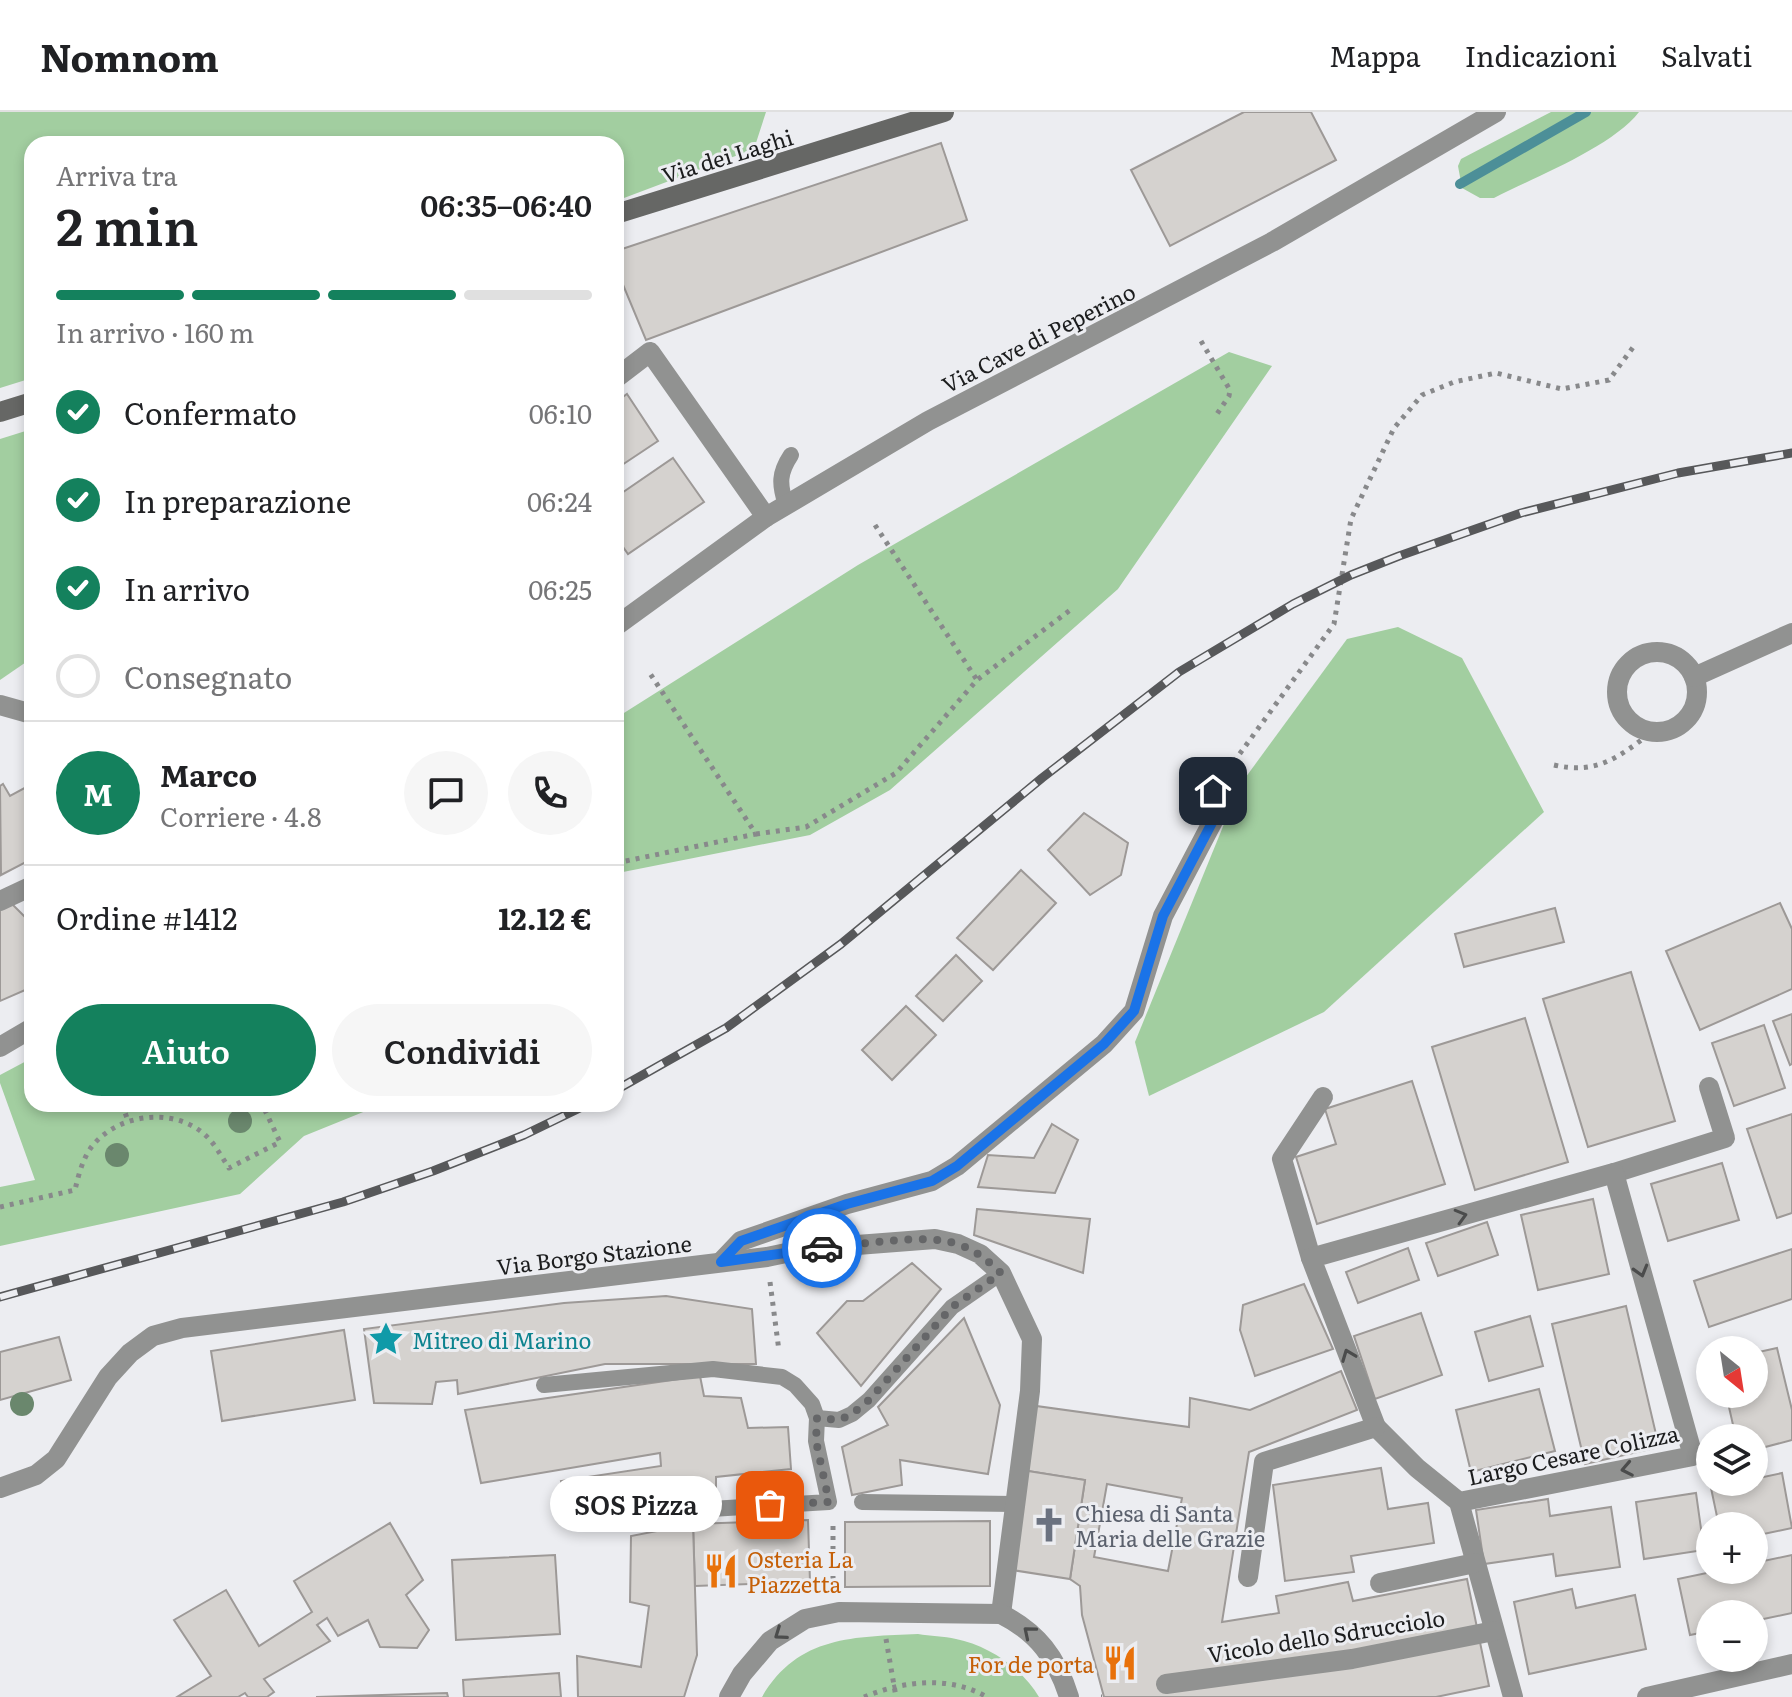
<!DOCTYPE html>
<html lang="it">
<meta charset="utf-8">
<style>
:root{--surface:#fff;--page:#f6f6f6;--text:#202124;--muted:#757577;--line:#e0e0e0;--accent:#14815d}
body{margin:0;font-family:Literata,serif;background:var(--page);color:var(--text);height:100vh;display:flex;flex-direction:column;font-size:30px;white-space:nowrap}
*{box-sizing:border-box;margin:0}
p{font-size:26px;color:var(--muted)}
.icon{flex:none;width:44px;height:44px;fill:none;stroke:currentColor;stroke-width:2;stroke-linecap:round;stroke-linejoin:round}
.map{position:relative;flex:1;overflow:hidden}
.panel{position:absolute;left:24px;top:24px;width:600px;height:976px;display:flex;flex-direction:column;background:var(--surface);border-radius:24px;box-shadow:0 4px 12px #0003}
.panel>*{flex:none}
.needle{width:52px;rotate:150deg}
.buttons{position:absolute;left:1696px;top:1224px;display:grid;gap:16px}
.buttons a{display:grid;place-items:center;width:72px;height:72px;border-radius:50%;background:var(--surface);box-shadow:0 4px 12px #0003;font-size:40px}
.pin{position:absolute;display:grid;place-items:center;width:68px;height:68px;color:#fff;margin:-34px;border-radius:16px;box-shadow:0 4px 12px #0006}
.courier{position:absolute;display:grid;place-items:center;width:80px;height:80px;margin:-40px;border:6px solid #1a73e8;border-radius:50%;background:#fff;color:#222;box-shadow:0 2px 10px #0007}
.bubble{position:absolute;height:56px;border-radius:28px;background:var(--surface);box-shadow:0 4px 12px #0003;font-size:26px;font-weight:600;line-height:56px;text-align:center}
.summary em{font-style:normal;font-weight:600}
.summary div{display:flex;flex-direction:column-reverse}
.summary{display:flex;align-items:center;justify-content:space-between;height:136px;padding:0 32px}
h1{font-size:52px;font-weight:600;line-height:60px}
.bar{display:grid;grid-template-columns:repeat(4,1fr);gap:12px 8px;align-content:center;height:96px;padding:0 32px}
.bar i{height:10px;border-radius:6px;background:var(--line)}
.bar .selected{background:var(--accent)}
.bar p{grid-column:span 4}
.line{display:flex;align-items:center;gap:20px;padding:0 32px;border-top:2px solid var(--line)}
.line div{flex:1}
.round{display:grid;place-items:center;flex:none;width:84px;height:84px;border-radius:42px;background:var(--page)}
ol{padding:0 32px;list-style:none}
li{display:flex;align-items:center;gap:24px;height:88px}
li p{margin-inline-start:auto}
li .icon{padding:8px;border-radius:50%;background:var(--accent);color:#fff;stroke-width:4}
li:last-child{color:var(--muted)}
li i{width:44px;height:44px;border:4px solid var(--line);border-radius:50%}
.button{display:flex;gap:16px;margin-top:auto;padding:16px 32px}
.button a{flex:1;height:92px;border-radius:48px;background:var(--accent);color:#fff;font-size:32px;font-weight:600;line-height:92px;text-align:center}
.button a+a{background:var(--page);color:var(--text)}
header{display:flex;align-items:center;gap:48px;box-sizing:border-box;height:112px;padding:0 40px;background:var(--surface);border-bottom:2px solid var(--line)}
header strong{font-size:38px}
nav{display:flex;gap:44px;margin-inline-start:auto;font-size:28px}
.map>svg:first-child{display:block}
.green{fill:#a2cea0}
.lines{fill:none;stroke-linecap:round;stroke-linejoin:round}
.stream{stroke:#4c8f98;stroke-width:10}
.building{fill:#d5d2cf;stroke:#9d9997;stroke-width:2;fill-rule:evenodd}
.path{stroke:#88898b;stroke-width:5;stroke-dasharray:4 6;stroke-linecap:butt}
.lane{stroke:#919291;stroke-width:16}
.street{stroke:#919291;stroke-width:20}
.secondary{stroke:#666765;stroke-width:20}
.rail-casing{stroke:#57585a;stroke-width:9}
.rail{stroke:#ecedf1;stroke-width:6;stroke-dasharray:18;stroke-linecap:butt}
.tree{fill:#6a876d}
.oneway{stroke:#4b4c4c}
.done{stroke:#656668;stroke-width:8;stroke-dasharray:0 14.4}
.route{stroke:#1a73e8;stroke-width:10}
.labels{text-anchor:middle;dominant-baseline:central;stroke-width:6;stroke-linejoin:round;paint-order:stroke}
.street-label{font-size:22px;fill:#1c1d1e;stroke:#ecedf1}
.culture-label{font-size:22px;fill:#0d838f;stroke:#ecedf1;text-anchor:start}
.worship-label{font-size:22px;fill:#5b616d;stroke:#ecedf1;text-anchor:start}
.food-label{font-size:22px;fill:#c56008;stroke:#ecedf1;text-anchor:start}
</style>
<header>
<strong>Nomnom</strong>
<nav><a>Mappa</a><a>Indicazioni</a><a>Salvati</a></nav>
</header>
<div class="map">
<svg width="1792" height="1585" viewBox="0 0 1792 1585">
<rect width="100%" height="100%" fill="#ecedf1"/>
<g class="green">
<path d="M0 0H766L754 37 616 89V32H32V266L0 276Z"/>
<path d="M1551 0H1639C1612 35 1535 65 1494 86H1480L1462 76 1458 54 1461 47Z"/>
<path d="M1229 240 1272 254 1118 477 890 678 810 723 618 761 616 764V606L858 453Z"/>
<path d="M32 317V546L0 568V327Z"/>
<path d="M1398 515 1462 546 1544 700 1324 900 1149 984 1135 930 1240 673 1347 527Z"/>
<path d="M32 946V992H383L304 1024 240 1082 0 1134V1075L35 1068 0 971V963Z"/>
<path d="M918 1522C930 1524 944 1524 956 1527 988 1533 1023 1557 1039 1585H762C798 1523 855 1525 918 1522Z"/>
</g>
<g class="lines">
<path class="stream" d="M1460 72 1586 0"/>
</g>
<g class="building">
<path d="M1244 0H1311L1336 48 1170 134 1131 58Z"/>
<path d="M941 31 967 108 646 228 616 156V139Z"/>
<path d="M627 282 658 329 616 357V290Z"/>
<path d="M673 346 704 390 628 442 616 425V385Z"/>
<path d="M3 672 10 684 32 672V747L1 763 0 674Z"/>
<path d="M1084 701 1128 731 1121 763 1090 783 1048 738Z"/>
<path d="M1021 758 1056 791 993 858 957 826Z"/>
<path d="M1780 791 1792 817V877L1700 918 1666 839Z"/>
<path d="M12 792 28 808 32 806V875L0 889V798Z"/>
<path d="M1555 796 1564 830 1464 855 1455 822Z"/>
<path d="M956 843 982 869 943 909 916 884Z"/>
<path d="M1631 860 1675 1009 1588 1035 1543 887Z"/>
<path d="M906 894 936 923 892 968 862 938Z"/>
<path d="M1792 902V952L1790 953 1773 909Z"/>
<path d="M1525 906 1568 1050 1475 1078 1432 935Z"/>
<path d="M1764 913 1785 976 1734 994 1712 931Z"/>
<path d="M1412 969 1445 1072 1317 1112 1296 1045 1336 1032 1325 997Z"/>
<path d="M1792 1002V1101L1777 1106 1747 1017Z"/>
<path d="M1052 1012 1078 1028 1055 1081 978 1075 988 1043 1034 1046Z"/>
<path d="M1722 1051 1739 1108 1668 1129 1651 1072Z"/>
<path d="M1593 1087 1609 1162 1538 1178 1521 1103Z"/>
<path d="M977 1097 1090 1107 1083 1161 974 1123Z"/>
<path d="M1487 1110 1498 1143 1438 1164 1426 1131Z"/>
<path d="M1408 1136 1419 1168 1358 1191 1346 1160Z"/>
<path d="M1792 1137V1187L1709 1215 1694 1169Z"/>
<path d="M912 1151 941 1177 861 1274 817 1221 847 1189H863Z"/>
<path d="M1304 1172 1333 1237 1255 1264 1240 1218 1243 1193Z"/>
<path d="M666 1184 752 1197 756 1252H605L458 1282 457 1268 436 1270 432 1292 374 1291 364 1217 564 1191Z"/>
<path d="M1626 1194 1659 1335 1585 1352 1552 1212Z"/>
<path d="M1421 1201 1442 1263 1375 1287 1354 1224Z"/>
<path d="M1530 1204 1543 1254 1489 1269 1475 1220Z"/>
<path d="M964 1206 1000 1293 988 1362 900 1348 902 1373 852 1383 842 1335 888 1313 878 1295Z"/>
<path d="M344 1218 355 1288 222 1309 211 1239Z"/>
<path d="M59 1225 71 1268 0 1288V1240Z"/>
<path d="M1777 1236 1792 1298V1328L1754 1338V1326H1736L1726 1282H1754V1241Z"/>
<path d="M1341 1259 1357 1298 1249 1340 1222 1510 1279 1501 1276 1484 1348 1470 1353 1489 1467 1467 1489 1574 1436 1585H1104L1082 1503 1080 1474 1070 1467 1085 1368 1028 1359 1036 1294 1189 1315 1190 1286 1250 1298ZM1107 1372 1182 1386 1168 1459 1094 1445Z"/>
<path d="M700 1264 704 1284 741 1286 748 1316 788 1315 791 1357 716 1365V1375L565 1392 561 1369 661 1354 660 1341 481 1371 465 1298Z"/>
<path d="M1539 1277 1555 1339 1471 1360 1456 1298Z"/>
<path d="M1381 1356 1388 1397 1428 1391 1434 1431 1351 1444 1354 1460 1285 1469 1273 1373Z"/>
<path d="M1028 1359 1085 1368 1070 1467 1012 1458Z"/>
<path d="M1782 1361 1792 1416 1754 1424V1414H1719L1711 1376 1740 1370H1754V1367Z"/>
<path d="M1696 1381 1704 1438 1644 1447 1636 1390Z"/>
<path d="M1548 1387 1550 1404 1611 1395 1620 1455 1556 1464 1553 1442 1484 1452 1476 1398Z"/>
<path d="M808 1408 810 1470 695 1474 693 1412Z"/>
<path d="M990 1409V1474L845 1475V1410Z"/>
<path d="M390 1411 423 1468 406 1483 429 1518 417 1536 380 1535 368 1508 338 1524 327 1506 317 1513 330 1529 264 1567 274 1580 267 1585H248L245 1581 238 1585H177L211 1564 174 1508 226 1478 259 1534 312 1500 294 1469Z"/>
<path d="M693 1412 697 1543 684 1585H578L577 1544 641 1555 649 1494 630 1490 631 1424Z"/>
<path d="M555 1443 560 1522 456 1528 452 1448Z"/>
<path d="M1792 1443V1501L1754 1509V1502H1710V1519L1690 1523 1678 1467 1721 1458H1754V1451Z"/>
<path d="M1572 1477 1576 1496 1635 1483 1646 1537 1529 1562 1514 1490Z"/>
<path d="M559 1561 561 1585H464L463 1568Z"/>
<path d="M447 1581 448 1585H316Z"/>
</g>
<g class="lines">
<g class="path">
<path d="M1201 229 1230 278 1229 284 1217 302"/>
<path d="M875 413 977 568"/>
<path d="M1554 653C1597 663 1619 645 1652 620"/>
<path d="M1228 658 1334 512 1351 407 1394 316 1422 283 1454 270 1496 261 1562 277 1609 268 1634 234"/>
<path d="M756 722 806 715 896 661 977 568 1073 496"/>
<path d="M616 751 756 722 649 560"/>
<path d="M122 992 128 1009"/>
<path d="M0 1095 75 1078C78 1065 82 1049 90 1037 114 1003 170 994 203 1021 214 1030 221 1044 229 1056L280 1030 262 992"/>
<path d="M770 1170 779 1239"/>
<path d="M833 1414V1475"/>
<path d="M886 1527 896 1585"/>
<path d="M864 1585C904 1569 948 1563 987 1585"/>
<path d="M1101 1585H1102"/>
</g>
<g class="lane">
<path d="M786 393C779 372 779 361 791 343"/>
<path d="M544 1273 713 1257 782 1265 795 1273 812 1292 817 1306 816 1329 829 1390 711 1397"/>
<path d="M817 1306 839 1308 852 1302 869 1288 952 1195 1001 1161"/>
<path d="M862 1390 1014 1392"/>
</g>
<g class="street">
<path d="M616 266 650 240 766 405"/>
<path d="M616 514 766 405 928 309 1272 130 1496 0"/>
<circle cx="1657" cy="580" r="40"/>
<path d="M1694 565 1792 521"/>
<path d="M0 593 32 602"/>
<path d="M0 789 32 774"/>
<path d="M0 935 32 916"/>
<path d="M1614 1061 1725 1026 1709 975"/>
<path d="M1311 1146 1282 1047 1323 985"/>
<path d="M721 1150 741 1129 847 1092 932 1069 957 1054 1104 932 1134 899 1163 804 1214 707 1213 679"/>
<path d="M0 1376 36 1363 56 1347 108 1265 130 1241 153 1224 182 1216 767 1145 805 1137 935 1127 958 1132 980 1142 1001 1161 1032 1227 1030 1279 1001 1502"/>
<path d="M1459 1390 1693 1344 1614 1061 1311 1146 1376 1315 1417 1356 1459 1390 1513 1585"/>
<path d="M1248 1465 1264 1350 1376 1315"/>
<path d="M1380 1471 1475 1451"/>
<path d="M1166 1572 1352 1547 1494 1519"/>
<path d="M729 1585 742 1562 770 1529 805 1507 839 1500 1001 1502C1037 1520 1057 1546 1069 1585"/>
<path d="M1647 1585 1792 1552"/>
</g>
<g class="secondary">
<path d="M616 102 944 0"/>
<path d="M0 300 32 290"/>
</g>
<g class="rail-casing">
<g id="rail">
<path d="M616 978 726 916 841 832 1042 666 1179 560 1293 492 1351 463 1399 444 1521 401 1678 361 1792 341"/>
<path d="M0 1185 343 1090 433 1059 524 1023 588 992"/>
</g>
</g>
<use href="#rail" class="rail"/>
</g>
<g class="tree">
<circle cx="240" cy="1009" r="12"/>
<circle cx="117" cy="1043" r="12"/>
<circle cx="22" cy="1292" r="12"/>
</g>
<defs><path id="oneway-chevron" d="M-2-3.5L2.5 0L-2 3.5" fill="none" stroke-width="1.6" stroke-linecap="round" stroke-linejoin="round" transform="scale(2)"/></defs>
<g class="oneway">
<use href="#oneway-chevron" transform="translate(1461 1104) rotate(-16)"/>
<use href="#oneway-chevron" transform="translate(1641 1159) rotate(74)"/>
<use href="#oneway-chevron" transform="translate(1348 1243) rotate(-111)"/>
<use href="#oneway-chevron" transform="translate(1627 1357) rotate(169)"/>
<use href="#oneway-chevron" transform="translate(1029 1520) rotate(-140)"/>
<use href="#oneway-chevron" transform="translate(780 1522) rotate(145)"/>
</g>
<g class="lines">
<path class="done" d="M770 1393 829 1390 816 1329 817 1306 839 1308 852 1302 869 1288 952 1195 1001 1161C988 1149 977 1139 960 1133 928 1120 858 1133 822 1136"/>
<path class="route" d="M822 1136 721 1150 741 1129 847 1092 932 1069 957 1054 1104 932 1134 899 1163 804 1214 707 1213 679"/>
</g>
<defs>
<g id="sight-bare" transform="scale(2.76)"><path d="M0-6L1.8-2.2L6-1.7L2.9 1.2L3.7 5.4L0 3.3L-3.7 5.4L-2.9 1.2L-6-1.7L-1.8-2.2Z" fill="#0f9aa8" stroke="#ecedf1" stroke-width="2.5" paint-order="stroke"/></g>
<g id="church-bare" transform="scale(2.76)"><path d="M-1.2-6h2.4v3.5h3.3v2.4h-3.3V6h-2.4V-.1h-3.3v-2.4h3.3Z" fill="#6b7280" stroke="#ecedf1" stroke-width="2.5" paint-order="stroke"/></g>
<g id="restaurant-bare" transform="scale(2.76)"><path d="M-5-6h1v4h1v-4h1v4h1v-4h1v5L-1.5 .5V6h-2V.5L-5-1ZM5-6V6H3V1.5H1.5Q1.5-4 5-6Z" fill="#e8710a" stroke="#ecedf1" stroke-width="2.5" paint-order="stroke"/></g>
</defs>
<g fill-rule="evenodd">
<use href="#sight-bare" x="386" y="1227"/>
<use href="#church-bare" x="1049" y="1413"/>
<use href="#restaurant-bare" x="721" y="1459"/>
<use href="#restaurant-bare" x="1120" y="1551"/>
</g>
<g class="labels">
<g class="street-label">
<text transform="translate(727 43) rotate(-17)">Via dei Laghi</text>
<text transform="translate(1038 225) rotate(-27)">Via Cave di Peperino</text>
<text transform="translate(594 1142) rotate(-7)">Via Borgo Stazione</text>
<text transform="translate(1573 1342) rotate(-12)">Largo Cesare Colizza</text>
<text transform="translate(1326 1523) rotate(-9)">Vicolo dello Sdrucciolo</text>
</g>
<g class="culture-label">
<text x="412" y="1227">Mitreo di Marino</text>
</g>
<g class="worship-label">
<text x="1075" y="1400">Chiesa di Santa<tspan x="1075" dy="25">Maria delle Grazie</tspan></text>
</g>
<g class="food-label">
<text x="747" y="1446">Osteria La<tspan x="747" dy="25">Piazzetta</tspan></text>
<text x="1094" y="1551" text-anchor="end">For de porta</text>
</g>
</g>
</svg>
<div class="buttons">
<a><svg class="needle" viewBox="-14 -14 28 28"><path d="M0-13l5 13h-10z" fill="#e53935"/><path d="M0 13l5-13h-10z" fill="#757577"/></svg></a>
<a><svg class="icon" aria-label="layers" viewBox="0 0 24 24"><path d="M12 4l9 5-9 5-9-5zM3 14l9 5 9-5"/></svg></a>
<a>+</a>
<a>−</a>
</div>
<div class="pin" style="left:770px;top:1393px;background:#ea580c"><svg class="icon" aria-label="bag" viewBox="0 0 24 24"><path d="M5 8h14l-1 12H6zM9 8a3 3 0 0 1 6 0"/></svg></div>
<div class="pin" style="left:1213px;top:679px;background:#1f2937"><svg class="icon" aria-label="home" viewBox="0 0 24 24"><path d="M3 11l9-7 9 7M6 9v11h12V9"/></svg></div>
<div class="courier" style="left:822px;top:1136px"><svg class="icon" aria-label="car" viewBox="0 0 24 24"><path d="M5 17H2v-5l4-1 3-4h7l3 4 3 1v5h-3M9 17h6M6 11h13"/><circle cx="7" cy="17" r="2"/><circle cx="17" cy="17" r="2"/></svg></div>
<div class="bubble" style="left:550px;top:1364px;width:172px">SOS Pizza</div>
<section class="panel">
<div class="summary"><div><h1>2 min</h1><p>Arriva tra</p></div><em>06:35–06:40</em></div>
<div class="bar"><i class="selected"></i><i class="selected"></i><i class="selected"></i><i></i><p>In arrivo · 160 m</p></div>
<ol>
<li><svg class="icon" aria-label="check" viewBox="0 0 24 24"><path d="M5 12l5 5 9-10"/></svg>Confermato<p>06:10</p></li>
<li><svg class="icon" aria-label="check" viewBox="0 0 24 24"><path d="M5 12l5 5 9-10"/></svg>In preparazione<p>06:24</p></li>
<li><svg class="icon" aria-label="check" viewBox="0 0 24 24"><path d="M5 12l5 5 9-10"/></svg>In arrivo<p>06:25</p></li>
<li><i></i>Consegnato</li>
</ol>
<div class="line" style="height:144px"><b class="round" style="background:var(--accent);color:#fff">M</b><div><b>Marco</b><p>Corriere · 4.8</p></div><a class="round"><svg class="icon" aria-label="chat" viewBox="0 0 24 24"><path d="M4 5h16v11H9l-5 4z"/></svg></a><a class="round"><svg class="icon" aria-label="phone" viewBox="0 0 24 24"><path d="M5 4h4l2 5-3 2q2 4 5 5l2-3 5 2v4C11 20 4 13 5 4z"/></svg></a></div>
<div class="line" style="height:104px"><div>Ordine #1412</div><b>12.12 €</b></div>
<div class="button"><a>Aiuto</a><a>Condividi</a></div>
</section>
</div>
